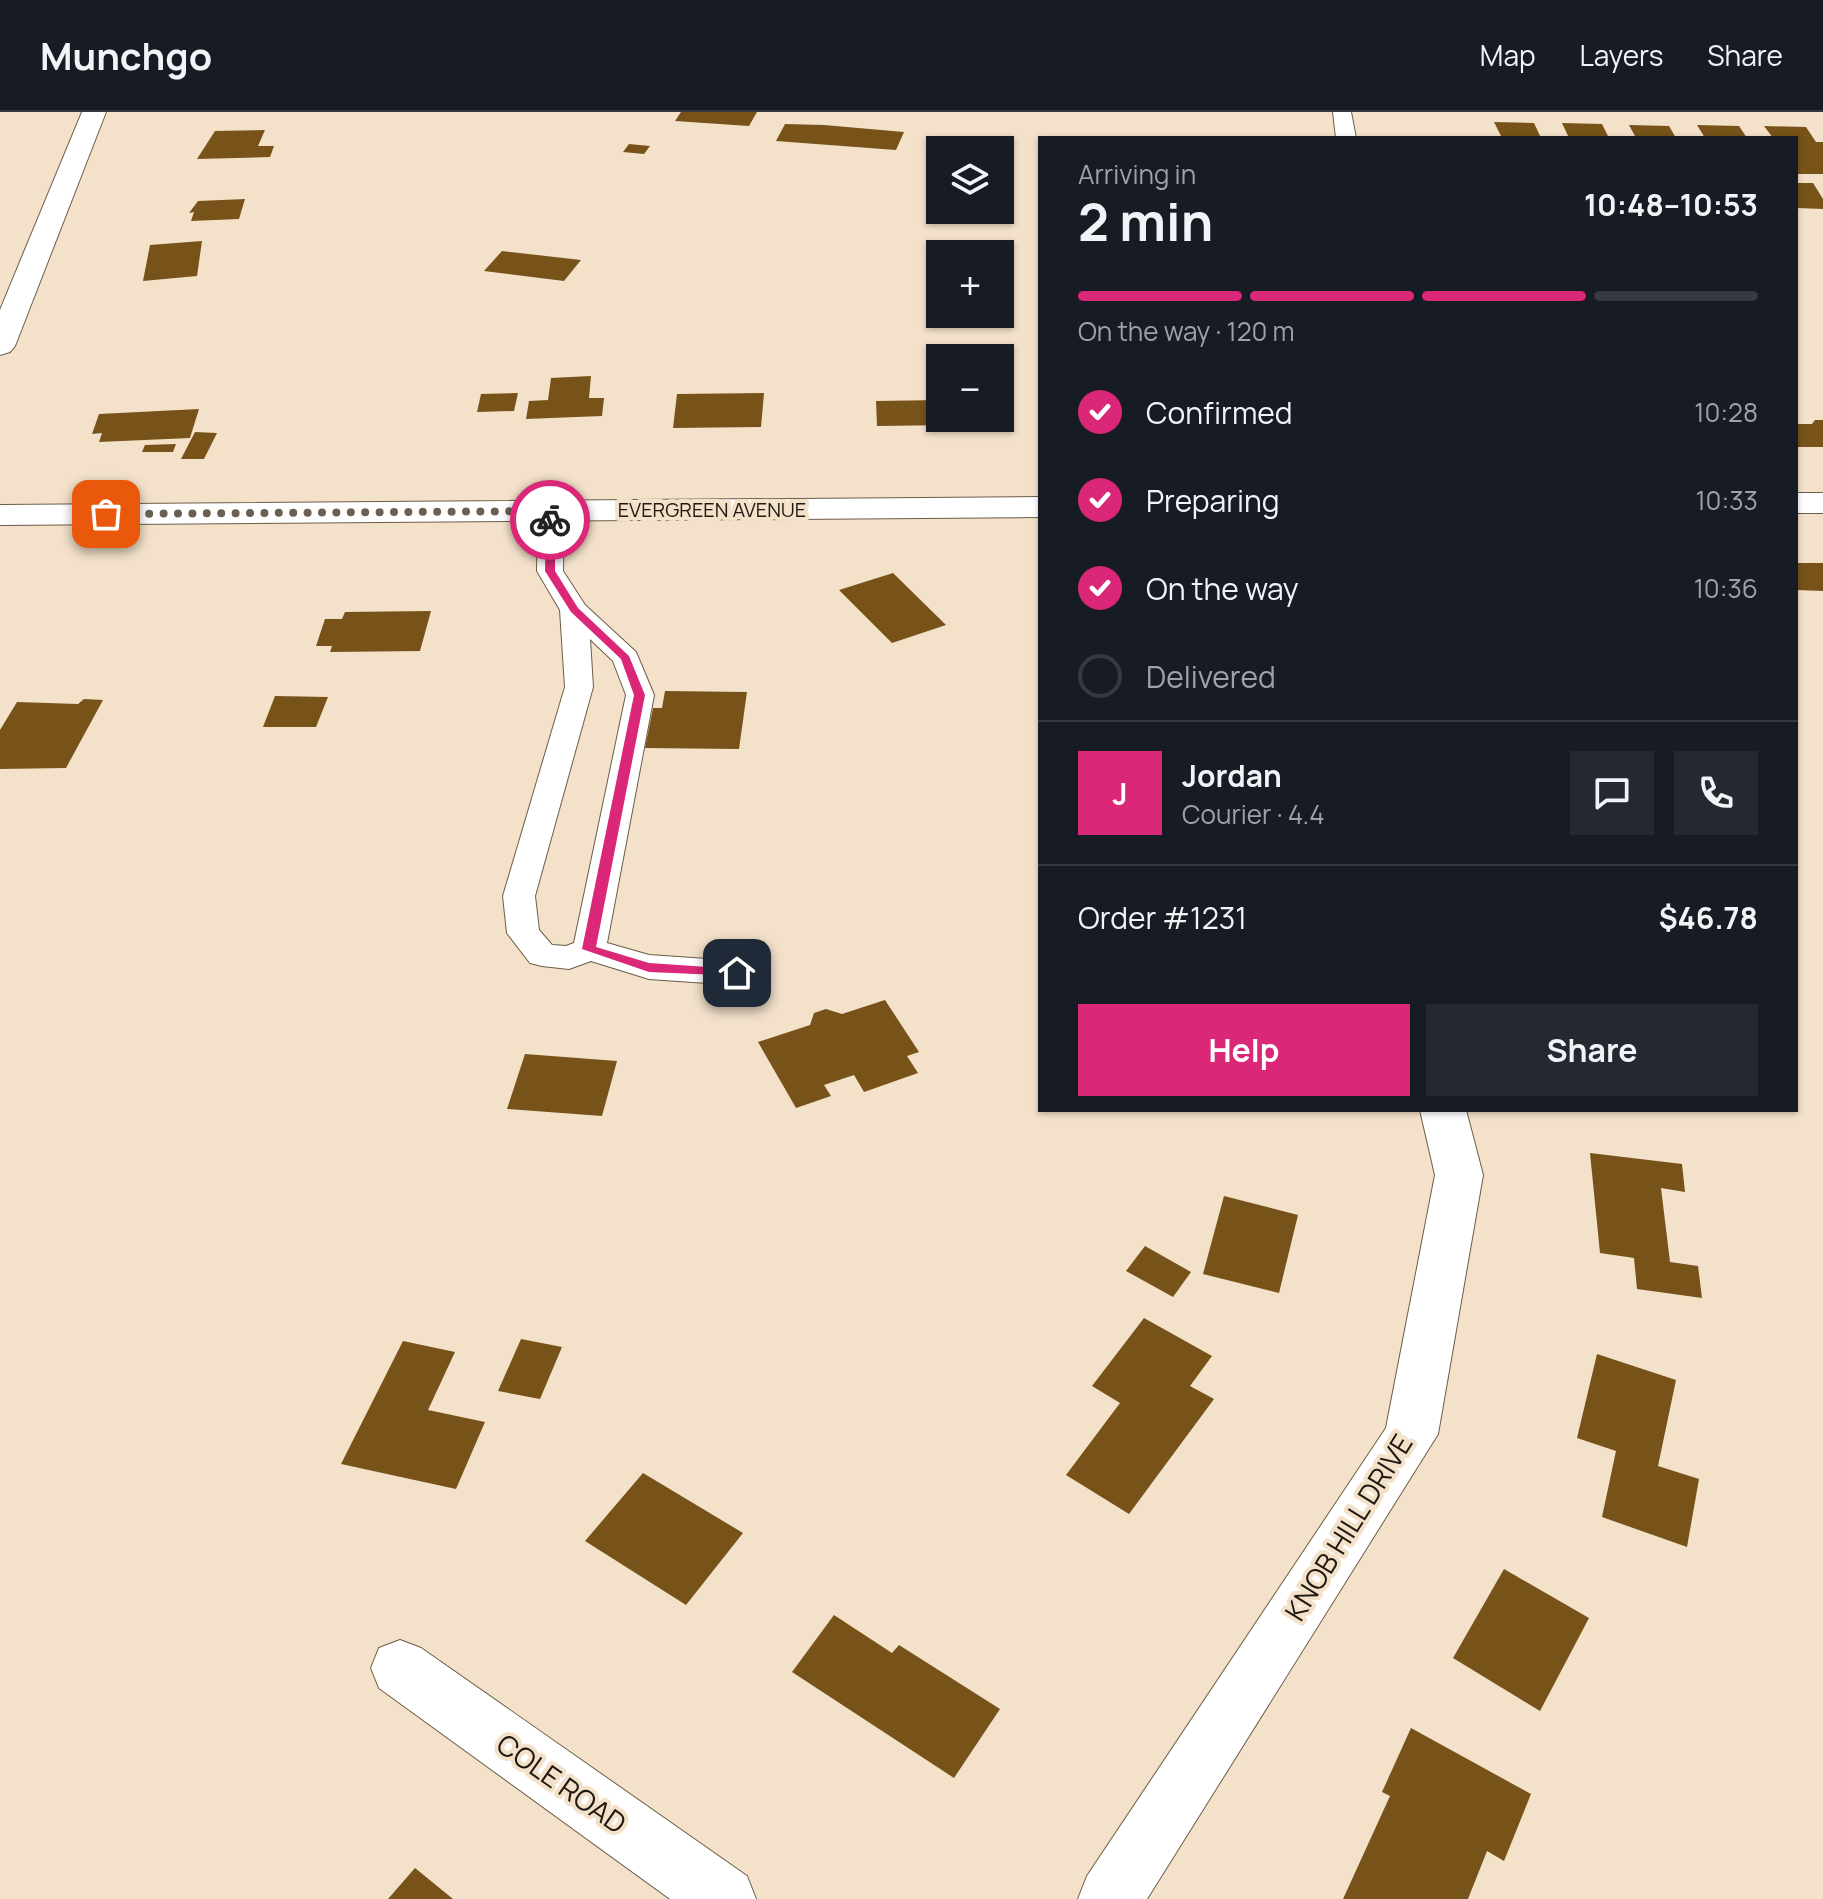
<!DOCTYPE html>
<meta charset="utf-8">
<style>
:root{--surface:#171b24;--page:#242831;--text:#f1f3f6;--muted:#9ea1a6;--line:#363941;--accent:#db2777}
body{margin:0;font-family:Manrope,sans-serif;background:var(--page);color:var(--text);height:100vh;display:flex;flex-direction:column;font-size:30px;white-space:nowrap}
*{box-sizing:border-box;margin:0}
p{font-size:26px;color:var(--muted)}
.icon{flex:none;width:44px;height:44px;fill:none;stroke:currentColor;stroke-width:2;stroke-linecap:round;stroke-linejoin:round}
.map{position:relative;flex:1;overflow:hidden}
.drawer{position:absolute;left:1038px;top:24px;width:760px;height:976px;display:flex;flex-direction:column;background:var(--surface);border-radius:0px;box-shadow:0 2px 6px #0004}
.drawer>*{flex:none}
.tools{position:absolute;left:926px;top:24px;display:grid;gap:16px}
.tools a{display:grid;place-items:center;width:88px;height:88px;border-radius:0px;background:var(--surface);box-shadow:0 2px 6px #0004;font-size:40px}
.pin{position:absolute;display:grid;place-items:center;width:68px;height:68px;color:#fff;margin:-34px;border-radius:16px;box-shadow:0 4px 12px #0006}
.courier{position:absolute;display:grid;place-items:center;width:80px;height:80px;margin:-40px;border:6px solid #db2777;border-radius:50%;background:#fff;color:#222;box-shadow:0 2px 10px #0007}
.headline em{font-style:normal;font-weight:700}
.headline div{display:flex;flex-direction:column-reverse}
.headline{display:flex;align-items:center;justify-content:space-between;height:136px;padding:0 40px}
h1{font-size:52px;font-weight:700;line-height:60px}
.bar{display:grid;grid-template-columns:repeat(4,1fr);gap:12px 8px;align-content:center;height:96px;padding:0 40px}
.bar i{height:10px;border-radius:6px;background:var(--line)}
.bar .on{background:var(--accent)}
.bar p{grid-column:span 4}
.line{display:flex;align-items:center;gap:20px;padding:0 40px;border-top:2px solid var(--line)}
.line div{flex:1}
.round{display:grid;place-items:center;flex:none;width:84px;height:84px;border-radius:0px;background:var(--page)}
ol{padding:0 40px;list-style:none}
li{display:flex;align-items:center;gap:24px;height:88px}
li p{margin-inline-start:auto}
li .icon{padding:8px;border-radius:50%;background:var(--accent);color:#fff;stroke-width:4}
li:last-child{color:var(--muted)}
li i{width:44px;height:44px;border:4px solid var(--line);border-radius:50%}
.cta{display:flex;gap:16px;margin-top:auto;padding:16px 40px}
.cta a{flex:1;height:92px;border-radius:0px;background:var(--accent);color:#fff;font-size:32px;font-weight:700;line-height:92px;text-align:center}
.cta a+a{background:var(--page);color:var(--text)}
header{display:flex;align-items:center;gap:48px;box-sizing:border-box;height:112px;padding:0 40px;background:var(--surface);border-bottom:2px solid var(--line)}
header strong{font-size:38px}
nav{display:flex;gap:44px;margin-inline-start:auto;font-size:28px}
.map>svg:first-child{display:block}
.building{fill:#77531a}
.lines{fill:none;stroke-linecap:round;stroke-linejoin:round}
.service-casing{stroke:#6c5d48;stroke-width:2}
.minor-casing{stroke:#6c5d48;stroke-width:2}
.service{fill:#fff;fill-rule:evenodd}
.minor{fill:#fff;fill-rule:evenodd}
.route{fill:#db2777}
.done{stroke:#6a5f52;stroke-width:8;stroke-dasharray:0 14.4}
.labels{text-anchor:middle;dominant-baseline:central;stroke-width:8;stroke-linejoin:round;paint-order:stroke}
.far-street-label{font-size:20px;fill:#201911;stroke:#f3e1ca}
.near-street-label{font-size:28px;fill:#201911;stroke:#f3e1ca}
</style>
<header>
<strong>Munchgo</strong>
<nav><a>Map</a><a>Layers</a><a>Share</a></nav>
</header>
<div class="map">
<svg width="1823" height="1787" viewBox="0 0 1823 1787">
<rect width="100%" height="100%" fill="#f3e1ca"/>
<g class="building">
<path d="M681 0H757L749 14 675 9Z"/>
<path d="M1494 10 1534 11 1541 26H1502Z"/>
<path d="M1562 11 1602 12 1609 26H1569Z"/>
<path d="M785 12 824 13 904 20 896 38 776 29Z"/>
<path d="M1629 13 1669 14 1676 26H1636Z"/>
<path d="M1697 13 1739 14 1747 26H1705Z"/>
<path d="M1764 14 1806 15 1816 30H1823V62H1796V26H1773Z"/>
<path d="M265 18 258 34H274L270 45 197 47 215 19Z"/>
<path d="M629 32 650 34 644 42 623 40Z"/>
<path d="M1796 71H1813L1823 87V97L1796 96Z"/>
<path d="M245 87 239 107 191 109 194 100 189 101 198 89Z"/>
<path d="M202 129 197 164 143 169 150 133Z"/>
<path d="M502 139 581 148 564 169 484 159Z"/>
<path d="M591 264 589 286H604L602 304 526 307 529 289 548 288 551 266Z"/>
<path d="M518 281 514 299 477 300 481 282Z"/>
<path d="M764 281 761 315 673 316 677 282Z"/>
<path d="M940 288V306H954L955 313 877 314 876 289Z"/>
<path d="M199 297 190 326 99 330 102 321 92 322 99 302Z"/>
<path d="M1815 308H1823V335H1796V312H1812Z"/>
<path d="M195 320 217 321 204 347H181Z"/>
<path d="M176 332 173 340H142L145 333Z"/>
<path d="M1796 451H1823V479L1796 478Z"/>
<path d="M893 461 946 513 892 531 839 478Z"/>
<path d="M431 499 420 539 330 540 332 534H316L325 507H342L345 500Z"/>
<path d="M665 579 747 580 739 637 645 636 653 596H662Z"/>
<path d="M275 584 328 585 316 615H263Z"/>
<path d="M84 587 103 588 66 656 0 657V618L17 590 78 592Z"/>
<path d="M885 888 919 940 907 944 918 961 864 980 854 963 824 973 831 984 796 996 758 930 810 913 814 901 826 897 842 902Z"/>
<path d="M525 942 617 949 602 1004 507 997Z"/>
<path d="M1590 1041 1682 1052 1685 1080 1661 1076 1670 1150 1698 1154 1702 1186 1637 1177 1634 1146 1600 1141Z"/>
<path d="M1224 1084 1298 1103 1279 1181 1203 1162Z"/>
<path d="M1145 1134 1191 1160 1173 1185 1126 1159Z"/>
<path d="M1144 1206 1212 1244 1190 1274 1214 1287 1129 1402 1066 1363 1120 1291 1092 1274Z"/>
<path d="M521 1227 562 1235 540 1287 498 1279Z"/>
<path d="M403 1229 455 1240 428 1298 485 1310 456 1377 341 1352Z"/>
<path d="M1597 1242 1676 1268 1658 1354 1699 1367 1687 1435 1602 1405 1616 1339 1577 1326Z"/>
<path d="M643 1361 743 1421 686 1493 585 1429Z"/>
<path d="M1504 1457 1589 1506 1540 1599 1453 1546Z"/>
<path d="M834 1503 892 1541 899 1533 1000 1597 954 1666 792 1560Z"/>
<path d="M1411 1616 1531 1682 1504 1749 1487 1739 1468 1787H1343L1390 1684 1382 1680Z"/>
<path d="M415 1756 453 1787H388Z"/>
</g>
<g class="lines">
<g class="service-casing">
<g id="service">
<path d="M1333 0H1351L1356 26H1336Z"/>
<path d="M551 391 564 399 563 459 585 493 636 540 654 583 607 831 649 843 737 849 749 853 754 861 749 869 737 873 649 867 591 849 569 857 542 854 530 851 507 821 503 784 565 575 560 498 537 459 538 399ZM590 527 613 549 626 583 574 831 566 834 552 833 539 818 535 784 593 575Z"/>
</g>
</g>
<g class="minor-casing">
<g id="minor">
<path d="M82 0H106L15 234 10 240 0 243V198Z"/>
<rect x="1796" y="381" width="27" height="20"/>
<path d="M1040 385V405L0 413V393Z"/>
<path d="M1420 998H1466L1483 1063 1438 1322 1147 1787H1078L1087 1764 1386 1316 1435 1063Z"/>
<path d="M400 1528 421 1536 747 1764 756 1787H670L379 1576 371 1556 379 1536Z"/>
</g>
</g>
<use href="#service" class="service"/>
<use href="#minor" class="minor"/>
</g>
<path class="route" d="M550 405 555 408V459L578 496 629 544 645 583 596 835 649 851 737 857 742 858V864L649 860 582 837 634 583 621 547 571 500 545 459 546 408Z"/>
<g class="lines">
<path class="done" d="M106 402 551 399 550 408"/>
</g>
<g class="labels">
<g class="far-street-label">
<text x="712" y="397">EVERGREEN AVENUE</text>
</g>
<g class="near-street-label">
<text transform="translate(1348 1415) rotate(-58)">KNOB HILL DRIVE</text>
<text transform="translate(562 1671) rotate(35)">COLE ROAD</text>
</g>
</g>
</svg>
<div class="tools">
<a><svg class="icon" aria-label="layers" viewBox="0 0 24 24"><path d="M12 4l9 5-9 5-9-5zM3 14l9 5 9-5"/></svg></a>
<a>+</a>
<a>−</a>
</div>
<div class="pin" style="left:106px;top:402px;background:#ea580c"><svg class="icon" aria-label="bag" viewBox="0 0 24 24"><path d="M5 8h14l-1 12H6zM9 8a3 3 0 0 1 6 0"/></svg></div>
<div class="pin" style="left:737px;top:861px;background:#1f2937"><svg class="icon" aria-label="home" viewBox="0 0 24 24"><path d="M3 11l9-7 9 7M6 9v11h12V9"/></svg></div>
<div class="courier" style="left:550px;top:408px"><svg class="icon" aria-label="bike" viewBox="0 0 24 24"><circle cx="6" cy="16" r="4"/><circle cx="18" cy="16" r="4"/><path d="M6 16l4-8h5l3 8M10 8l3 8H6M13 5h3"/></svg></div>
<section class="drawer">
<div class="headline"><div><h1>2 min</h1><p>Arriving in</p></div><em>10:48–10:53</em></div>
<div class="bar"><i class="on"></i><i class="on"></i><i class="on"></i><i></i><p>On the way · 120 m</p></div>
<ol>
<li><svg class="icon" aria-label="check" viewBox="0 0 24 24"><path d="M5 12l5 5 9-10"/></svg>Confirmed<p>10:28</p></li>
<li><svg class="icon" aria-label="check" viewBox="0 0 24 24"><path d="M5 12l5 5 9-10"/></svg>Preparing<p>10:33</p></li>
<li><svg class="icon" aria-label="check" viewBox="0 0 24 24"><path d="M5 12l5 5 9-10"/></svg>On the way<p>10:36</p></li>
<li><i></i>Delivered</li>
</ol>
<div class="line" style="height:144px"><b class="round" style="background:var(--accent);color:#fff">J</b><div><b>Jordan</b><p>Courier · 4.4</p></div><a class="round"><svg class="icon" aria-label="chat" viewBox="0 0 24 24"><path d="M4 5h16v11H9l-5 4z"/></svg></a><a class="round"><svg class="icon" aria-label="phone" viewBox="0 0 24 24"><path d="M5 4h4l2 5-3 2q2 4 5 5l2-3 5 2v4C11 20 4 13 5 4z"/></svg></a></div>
<div class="line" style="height:104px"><div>Order #1231</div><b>$46.78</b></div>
<div class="cta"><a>Help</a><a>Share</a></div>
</section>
</div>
